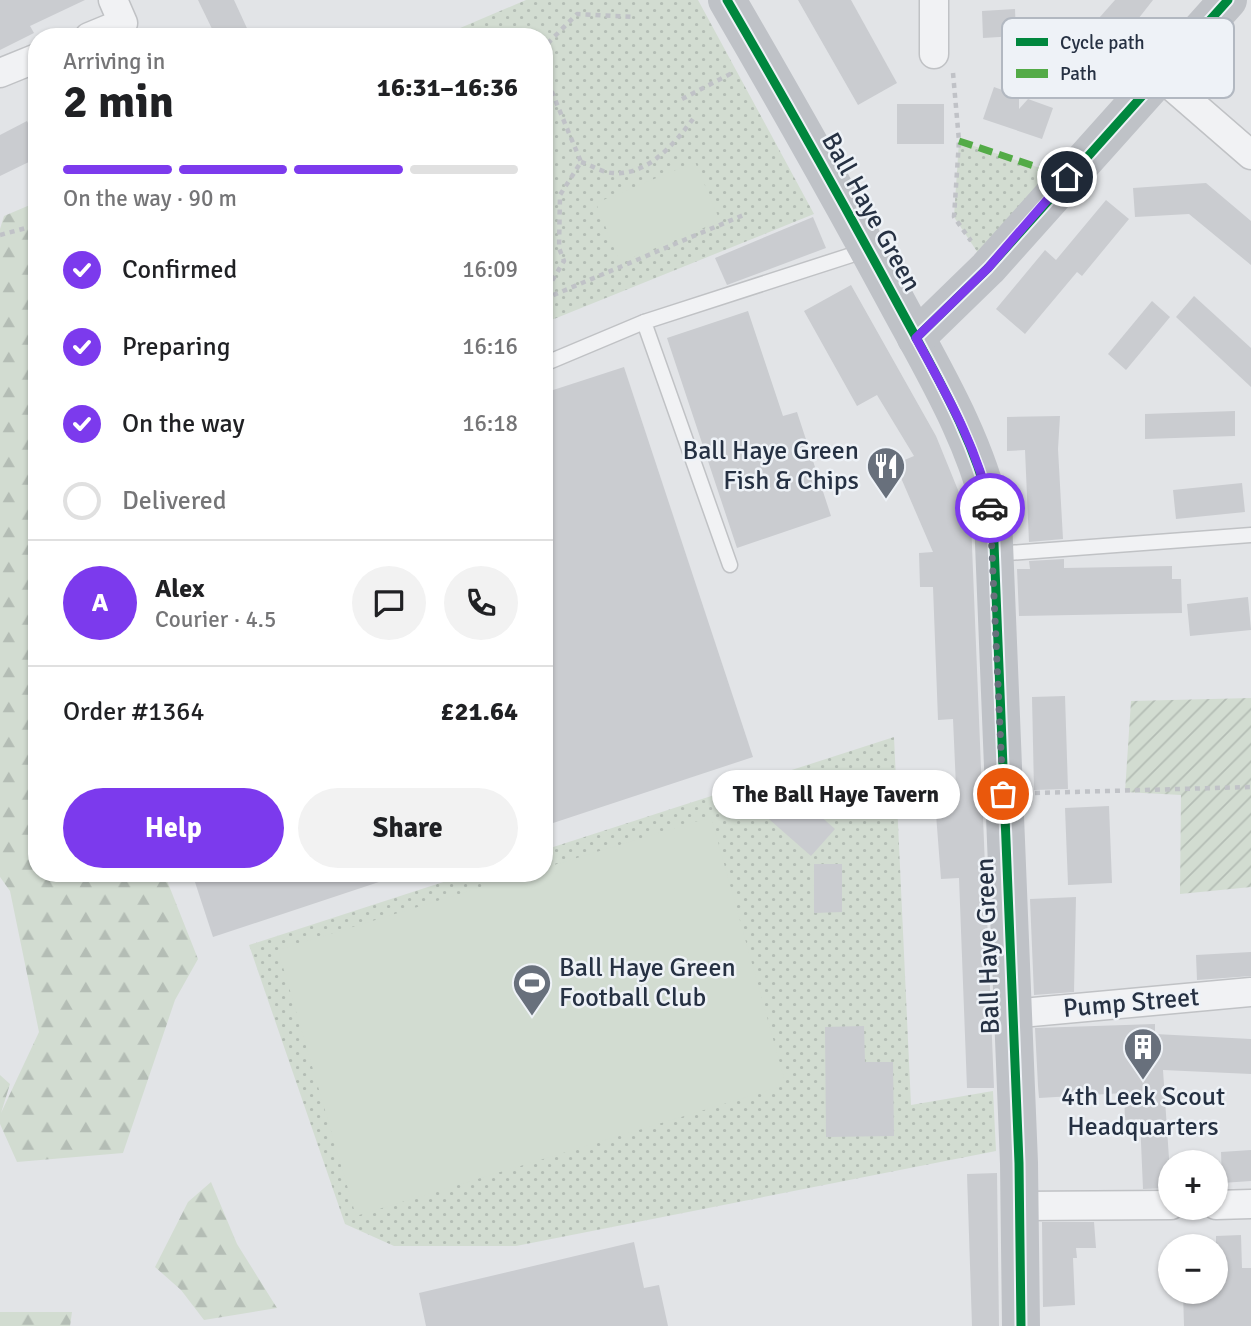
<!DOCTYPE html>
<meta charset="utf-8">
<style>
:root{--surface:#fff;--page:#f2f2f2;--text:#202124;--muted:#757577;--line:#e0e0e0;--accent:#7c3aed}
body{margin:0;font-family:Signika,sans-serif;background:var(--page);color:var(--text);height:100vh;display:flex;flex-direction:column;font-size:26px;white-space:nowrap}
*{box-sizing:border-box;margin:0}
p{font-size:23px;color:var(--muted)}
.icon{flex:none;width:38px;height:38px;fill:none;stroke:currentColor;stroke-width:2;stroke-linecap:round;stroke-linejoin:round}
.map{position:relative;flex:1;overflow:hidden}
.sheet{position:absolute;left:28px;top:28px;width:525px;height:854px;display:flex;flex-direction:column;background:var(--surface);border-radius:28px;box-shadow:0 2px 5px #0004}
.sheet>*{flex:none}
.fabs{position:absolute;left:1158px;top:1150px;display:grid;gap:14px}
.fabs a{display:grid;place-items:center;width:70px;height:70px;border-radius:50%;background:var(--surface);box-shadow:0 2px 5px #0004;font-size:35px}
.pin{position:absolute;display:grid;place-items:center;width:60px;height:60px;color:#fff;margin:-30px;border:4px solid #fff;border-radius:50%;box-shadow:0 2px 7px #0007}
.courier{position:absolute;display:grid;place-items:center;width:70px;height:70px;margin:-35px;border:5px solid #7c3aed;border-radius:50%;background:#fff;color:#222;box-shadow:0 2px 9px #0007}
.bubble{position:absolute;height:49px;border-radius:24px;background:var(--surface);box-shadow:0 2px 5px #0004;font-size:23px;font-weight:700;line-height:49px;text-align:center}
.headline em{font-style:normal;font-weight:700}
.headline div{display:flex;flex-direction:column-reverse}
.headline{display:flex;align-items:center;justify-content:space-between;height:119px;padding:0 35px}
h1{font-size:46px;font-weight:700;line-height:52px}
.bar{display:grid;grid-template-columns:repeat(4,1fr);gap:10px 7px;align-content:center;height:84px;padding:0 35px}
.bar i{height:9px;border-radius:5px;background:var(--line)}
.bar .selected{background:var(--accent)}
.bar p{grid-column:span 4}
.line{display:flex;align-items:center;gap:18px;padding:0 35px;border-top:2px solid var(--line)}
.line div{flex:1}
.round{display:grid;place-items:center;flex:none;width:74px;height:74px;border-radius:37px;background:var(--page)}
ol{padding:0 35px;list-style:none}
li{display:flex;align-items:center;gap:21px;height:77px}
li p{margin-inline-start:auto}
li .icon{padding:7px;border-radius:50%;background:var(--accent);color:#fff;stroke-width:4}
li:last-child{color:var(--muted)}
li i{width:38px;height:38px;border:4px solid var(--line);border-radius:50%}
.button{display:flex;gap:14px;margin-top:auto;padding:14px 35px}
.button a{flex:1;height:80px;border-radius:42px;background:var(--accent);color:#fff;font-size:28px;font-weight:700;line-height:80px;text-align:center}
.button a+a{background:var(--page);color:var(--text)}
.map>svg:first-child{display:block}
.grass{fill:url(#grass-dots)}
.forest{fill:url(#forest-firs)}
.garden{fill:url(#garden-furrows)}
.pitch{fill:#d2dcd1}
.building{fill:#caccd0}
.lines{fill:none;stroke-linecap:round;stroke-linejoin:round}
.lane-casing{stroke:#c0c2c5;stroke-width:17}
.street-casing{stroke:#c0c2c5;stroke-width:31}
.path{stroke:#c0c2c7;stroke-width:4.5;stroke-dasharray:5 5;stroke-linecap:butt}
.lane{stroke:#f1f2f4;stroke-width:14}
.street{stroke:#f1f2f4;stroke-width:28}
.secondary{stroke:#bfc2c7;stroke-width:38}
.quiet{stroke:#53ab47;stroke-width:7;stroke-dasharray:14 7;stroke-linecap:butt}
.cycleway-casing{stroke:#eef2f7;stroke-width:13}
.cycleway{stroke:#00873e;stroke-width:9}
.done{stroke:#68707c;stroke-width:7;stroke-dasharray:0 12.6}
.route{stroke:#7c3aed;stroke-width:9}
.labels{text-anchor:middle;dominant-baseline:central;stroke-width:5;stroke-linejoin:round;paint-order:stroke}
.street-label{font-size:26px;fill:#263143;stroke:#eef2f7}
.poi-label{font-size:26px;fill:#263143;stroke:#eef2f7;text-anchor:end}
.key{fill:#eef2f7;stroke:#b2b8c1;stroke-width:2}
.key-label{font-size:19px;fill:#263143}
</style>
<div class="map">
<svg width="1251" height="1326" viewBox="0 0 1251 1326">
<defs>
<pattern id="grass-dots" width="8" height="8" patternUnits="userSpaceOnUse" patternTransform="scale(1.75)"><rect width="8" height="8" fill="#d2dcd1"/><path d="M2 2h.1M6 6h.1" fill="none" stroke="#b4bdb5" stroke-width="1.8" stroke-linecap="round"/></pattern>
<pattern id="forest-firs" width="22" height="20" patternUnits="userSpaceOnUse" patternTransform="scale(1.75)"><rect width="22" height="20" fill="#d2dcd1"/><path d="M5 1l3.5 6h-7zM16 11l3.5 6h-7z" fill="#b4bdb5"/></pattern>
<pattern id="garden-furrows" width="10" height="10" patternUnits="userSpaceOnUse" patternTransform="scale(1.75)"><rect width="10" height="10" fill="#d2dcd1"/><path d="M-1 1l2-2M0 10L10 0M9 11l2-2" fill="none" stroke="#b4bdb5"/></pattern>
</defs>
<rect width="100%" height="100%" fill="#e2e4e7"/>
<g class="grass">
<path d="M526 0H698L814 214 544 323V37H439Z"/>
<path d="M959 141 1067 177 988 268 954 217Z"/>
<path d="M894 737 911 1105 993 1091 996 1151 516 1246H394L345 1224 249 945 471 873H544V850Z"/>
</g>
<g class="forest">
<path d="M37 202V535L31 538 37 553V873H164L198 959 175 1000 123 1153 17 1162 0 1124V1075L10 1084 1 1113 39 1032 10 891 0 877V229L4 216Z"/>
<path d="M211 1182 237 1244 277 1308 204 1320 181 1290 155 1267 188 1202Z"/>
<path d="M0 1312H72L70 1326H0Z"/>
</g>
<path class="garden" d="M1251 698V887L1180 894 1181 795 1125 792 1131 701Z"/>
<g class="pitch">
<path d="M695 162 720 221 620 263 596 203Z"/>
<path d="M711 817 786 1085 356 1216 278 950 528 873H544V868Z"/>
</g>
<g class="building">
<path d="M0 0H85L30 26 34 33 0 50Z"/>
<path d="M198 0H234L251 37H216Z"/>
<path d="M798 0H851L897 83 858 105Z"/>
<path d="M1115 0H1153L1087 84 1061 61Z"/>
<path d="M1015 9 1016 36 983 38 982 11Z"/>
<path d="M994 87 1019 96V109L1028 99 1053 108 1042 139 983 119Z"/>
<rect x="897" y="104" width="47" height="40"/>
<path d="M27 121 37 141V158L0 176V135Z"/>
<path d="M1206 183 1251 221V265L1189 214 1135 217 1133 188Z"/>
<path d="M1106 200 1129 219 1082 276 1077 272 1025 334 996 309 1045 250 1056 260Z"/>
<path d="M813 217 826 248 727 285 715 258Z"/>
<path d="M851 285 936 436 971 522 994 1088H967L959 878 941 879 934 788 956 787 953 719 938 720 933 587H920L919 553 933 552 895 464 914 456 877 395 857 406 804 311Z"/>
<path d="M1194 296 1251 348V387L1176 317Z"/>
<path d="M1152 301 1170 317 1126 370 1108 354Z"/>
<path d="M748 311 783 416 797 412 831 516 737 548 667 338Z"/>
<path d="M624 367 753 757 544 826V393Z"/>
<path d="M1235 411V436L1145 439V414Z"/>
<path d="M1060 416 1058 449 1063 539 1029 542 1025 450 1007 451V417Z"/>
<path d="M1242 483 1245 512 1176 519 1173 490Z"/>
<path d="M1064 559V568L1172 566V579H1181L1182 613 1019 616 1017 569H1030L1029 561Z"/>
<path d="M1248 597 1251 630 1190 636 1187 604Z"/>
<path d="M1065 696 1068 789 1034 790 1032 697Z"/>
<path d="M785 785 835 829 811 856 761 812Z"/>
<path d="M1109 806 1112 883 1068 885 1065 808Z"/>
<path d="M814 864H842V912L814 913Z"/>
<path d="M192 873H390L391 878 213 937Z"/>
<path d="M1076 897 1074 992 1034 995 1030 899Z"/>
<path d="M1251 952V976L1197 980 1196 955Z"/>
<path d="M1155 1024V1034L1251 1039V1074L1163 1070 1171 1188 1143 1189 1140 1119 1125 1120 1124 1093 1039 1098 1038 1086 1035 1028Z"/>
<path d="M864 1026 865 1062H893L894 1136 826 1137 825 1027Z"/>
<path d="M1251 1150V1181L1222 1183 1221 1152Z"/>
<path d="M997 1173 999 1326H972L967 1174Z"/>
<path d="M1042 1222H1094L1096 1248H1076L1077 1258H1073L1075 1305 1043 1307Z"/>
<path d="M1241 1235 1242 1268H1251V1326H1184L1183 1292H1216V1236Z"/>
<path d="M634 1242 644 1288 659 1285 668 1326H426L419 1293Z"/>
</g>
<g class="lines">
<g class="lane-casing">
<g id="lane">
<path d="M544 364 644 322"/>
<path d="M995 554 1251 535"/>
<path d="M730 565 644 322 867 250"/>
</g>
</g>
<g class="street-casing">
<g id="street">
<path d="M934 0V54"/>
<path d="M89 37 123 23 113 0"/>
<path d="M0 73 37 58"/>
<path d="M1160 76 1251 155"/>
<path d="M1011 1014 1251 992"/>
<path d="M1216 1205 1251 1204"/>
<path d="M1018 1206 1171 1205"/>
</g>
</g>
<g class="path">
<path d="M544 73 581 162 560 195 559 248 564 261 544 294"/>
<path d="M545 73 547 44 577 14 634 17"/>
<path d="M953 73 959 141 954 217 971 241"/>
<path d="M682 99 732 73"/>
<path d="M581 162C591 165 603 173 613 173 648 176 675 143 693 119"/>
<path d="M0 235 37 225"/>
<path d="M544 299 746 214"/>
<path d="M1035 793 1251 787"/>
</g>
<use href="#lane" class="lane"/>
<use href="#street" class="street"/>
<g class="secondary">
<path d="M727 0C784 98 840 197 894 297 932 368 976 439 993 519L1019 1163 1021 1326"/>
<path d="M916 338 988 268 1228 0"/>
</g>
<path class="quiet" d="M959 141 1067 177"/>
<g class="cycleway-casing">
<g id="cycleway">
<path d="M727 0C784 98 840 197 894 297 932 368 976 439 993 519L1019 1163 1021 1326"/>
<path d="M916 338 988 268 1228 0"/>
</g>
</g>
<use href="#cycleway" class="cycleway"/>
</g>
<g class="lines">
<path class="done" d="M990 508 1003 794"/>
<path class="route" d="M990 508C978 448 945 392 916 338L988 268 1067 177"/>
</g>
<defs>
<g id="restaurant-pin" transform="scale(2.0125)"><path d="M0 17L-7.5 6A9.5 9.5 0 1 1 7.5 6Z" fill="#68707c" stroke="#eef2f7"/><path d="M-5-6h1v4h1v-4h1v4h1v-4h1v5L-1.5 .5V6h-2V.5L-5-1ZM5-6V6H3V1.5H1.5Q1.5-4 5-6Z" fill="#fff"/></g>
<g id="stadium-pin" transform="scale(2.0125)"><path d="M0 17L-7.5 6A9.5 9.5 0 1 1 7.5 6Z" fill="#68707c" stroke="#eef2f7"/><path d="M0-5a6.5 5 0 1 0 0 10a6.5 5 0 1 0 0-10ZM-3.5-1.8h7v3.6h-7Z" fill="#fff"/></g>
<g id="building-pin" transform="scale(2.0125)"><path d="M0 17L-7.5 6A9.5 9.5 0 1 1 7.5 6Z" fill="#68707c" stroke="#eef2f7"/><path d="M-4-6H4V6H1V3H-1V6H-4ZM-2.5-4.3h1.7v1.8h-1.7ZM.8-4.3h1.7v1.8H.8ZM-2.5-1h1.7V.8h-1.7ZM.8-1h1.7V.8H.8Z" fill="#fff"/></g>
</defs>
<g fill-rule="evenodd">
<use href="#restaurant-pin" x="886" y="466"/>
<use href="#stadium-pin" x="532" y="983"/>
<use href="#building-pin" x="1143" y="1047"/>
</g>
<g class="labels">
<g class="street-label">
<text transform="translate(871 212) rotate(61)">Ball Haye Green</text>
<text transform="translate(988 946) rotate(-92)">Ball Haye Green</text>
<text transform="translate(1131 1003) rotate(-5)">Pump Street</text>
</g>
<g class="poi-label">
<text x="859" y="451">Ball Haye Green<tspan x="859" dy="30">Fish &amp; Chips</tspan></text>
<text x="559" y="968" text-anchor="start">Ball Haye Green<tspan x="559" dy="30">Football Club</tspan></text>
<text x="1143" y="1097" text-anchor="middle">4th Leek Scout<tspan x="1143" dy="30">Headquarters</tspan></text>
</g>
</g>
<rect x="1002" y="18" width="232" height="80" rx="10" class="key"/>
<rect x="1016" y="38" width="32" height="8" fill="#00873e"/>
<rect x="1016" y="69" width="32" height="9" fill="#53ab47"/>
<g class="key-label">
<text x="1060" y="49">Cycle path</text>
<text x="1060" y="80">Path</text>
</g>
</svg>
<div class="fabs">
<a>+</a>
<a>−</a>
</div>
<div class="pin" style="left:1003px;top:794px;background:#ea580c"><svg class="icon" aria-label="bag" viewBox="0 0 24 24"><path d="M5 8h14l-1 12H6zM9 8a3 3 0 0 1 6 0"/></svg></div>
<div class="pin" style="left:1067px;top:177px;background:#1f2937"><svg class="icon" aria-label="home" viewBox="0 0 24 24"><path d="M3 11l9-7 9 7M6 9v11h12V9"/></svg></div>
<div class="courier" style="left:990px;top:508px"><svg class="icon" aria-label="car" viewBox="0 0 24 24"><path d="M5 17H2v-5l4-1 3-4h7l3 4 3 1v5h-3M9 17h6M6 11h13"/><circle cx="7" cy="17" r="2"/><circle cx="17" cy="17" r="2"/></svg></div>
<div class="bubble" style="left:712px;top:770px;width:248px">The Ball Haye Tavern</div>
<section class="sheet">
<div class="headline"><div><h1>2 min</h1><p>Arriving in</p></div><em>16:31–16:36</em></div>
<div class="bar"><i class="selected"></i><i class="selected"></i><i class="selected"></i><i></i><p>On the way · 90 m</p></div>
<ol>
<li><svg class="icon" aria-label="check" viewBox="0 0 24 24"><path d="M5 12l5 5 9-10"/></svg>Confirmed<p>16:09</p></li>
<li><svg class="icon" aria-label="check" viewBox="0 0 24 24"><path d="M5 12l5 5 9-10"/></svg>Preparing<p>16:16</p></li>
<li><svg class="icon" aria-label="check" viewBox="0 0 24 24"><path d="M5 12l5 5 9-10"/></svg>On the way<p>16:18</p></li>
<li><i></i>Delivered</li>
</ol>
<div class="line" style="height:126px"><b class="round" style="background:var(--accent);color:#fff">A</b><div><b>Alex</b><p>Courier · 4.5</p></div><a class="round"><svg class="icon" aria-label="chat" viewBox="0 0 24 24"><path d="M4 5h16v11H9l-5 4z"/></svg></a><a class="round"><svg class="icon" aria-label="phone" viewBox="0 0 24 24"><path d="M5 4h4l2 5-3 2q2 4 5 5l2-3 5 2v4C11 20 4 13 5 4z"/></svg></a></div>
<div class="line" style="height:91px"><div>Order #1364</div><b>£21.64</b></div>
<div class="button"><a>Help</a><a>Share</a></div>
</section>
</div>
